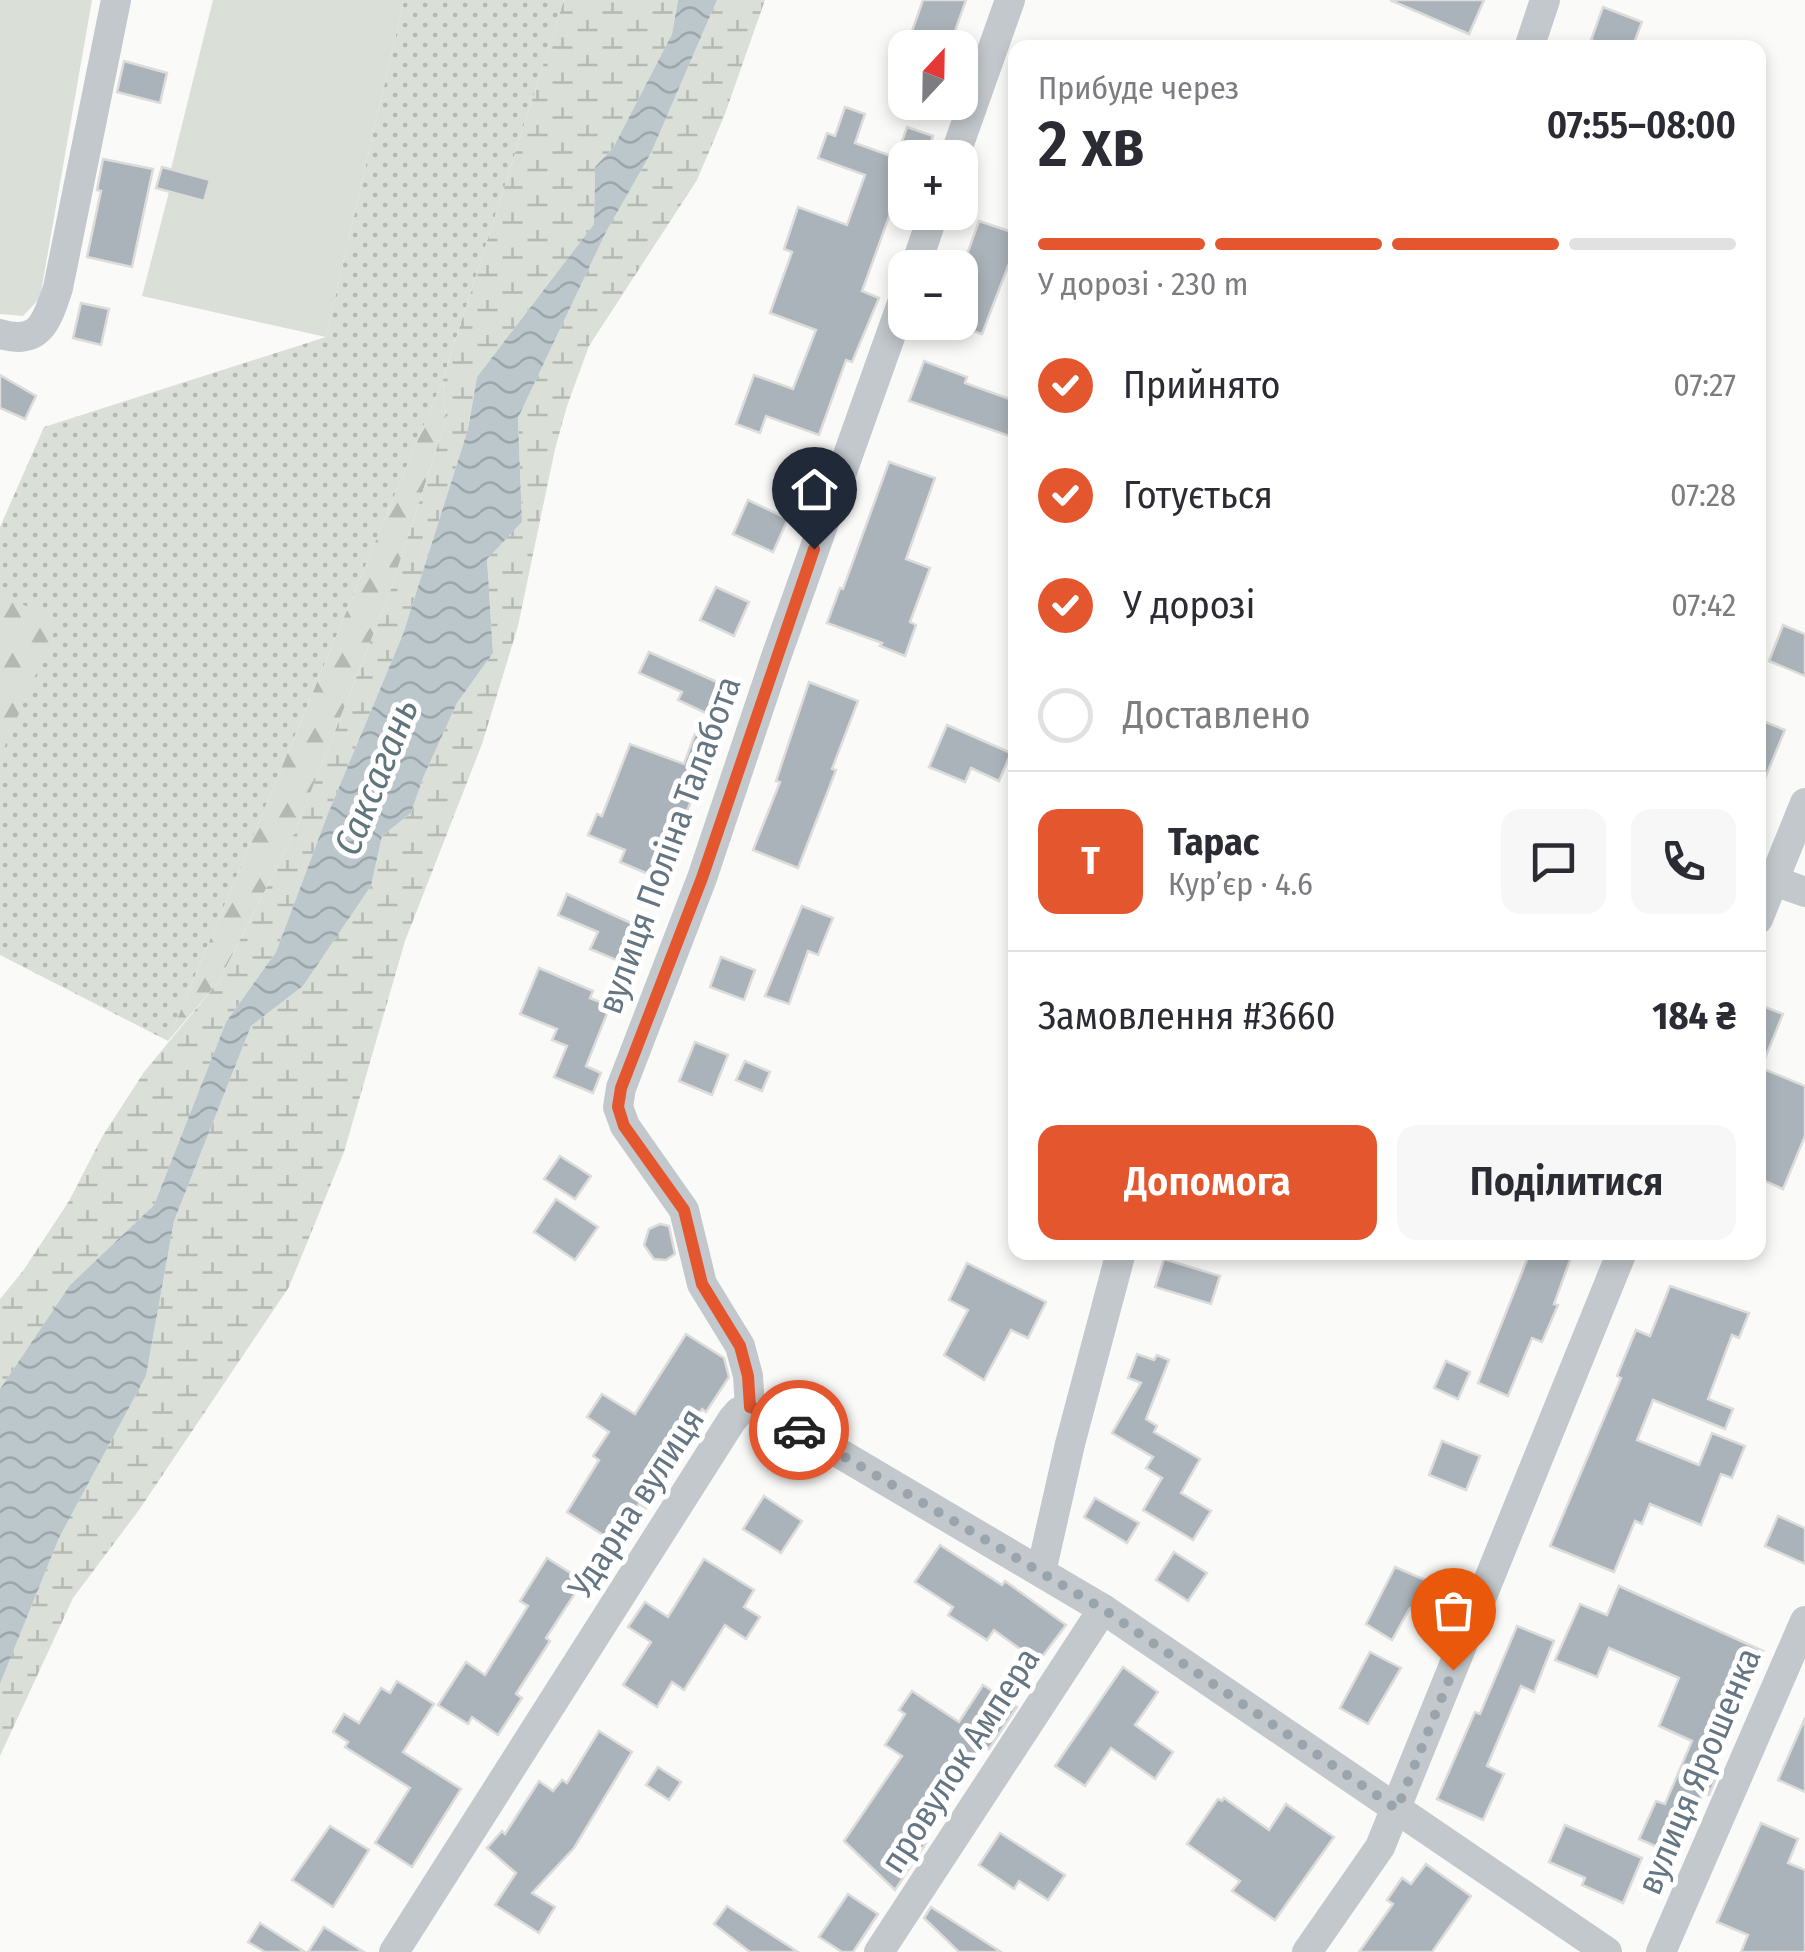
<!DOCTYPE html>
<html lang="uk">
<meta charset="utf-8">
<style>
:root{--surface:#fff;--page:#f7f7f7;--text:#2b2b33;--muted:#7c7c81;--line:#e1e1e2;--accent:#e4572e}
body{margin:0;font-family:"Fira Sans Condensed",sans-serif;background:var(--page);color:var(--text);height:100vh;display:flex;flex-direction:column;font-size:38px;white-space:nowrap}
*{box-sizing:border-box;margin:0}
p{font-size:32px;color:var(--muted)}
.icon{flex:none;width:55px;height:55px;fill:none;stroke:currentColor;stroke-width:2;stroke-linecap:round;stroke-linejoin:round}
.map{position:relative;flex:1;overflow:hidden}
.sheet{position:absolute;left:1008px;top:40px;width:758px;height:1220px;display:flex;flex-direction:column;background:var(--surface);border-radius:20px;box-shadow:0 5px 15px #0003}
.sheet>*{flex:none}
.needle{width:65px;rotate:22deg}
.fabs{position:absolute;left:888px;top:30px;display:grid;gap:20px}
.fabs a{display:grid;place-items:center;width:90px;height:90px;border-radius:20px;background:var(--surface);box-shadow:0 5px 15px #0003;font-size:50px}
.pin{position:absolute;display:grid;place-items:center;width:85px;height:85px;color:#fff;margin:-102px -42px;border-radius:50% 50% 50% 0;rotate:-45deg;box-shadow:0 0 10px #0007}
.pin .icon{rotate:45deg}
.courier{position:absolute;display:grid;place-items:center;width:100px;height:100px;margin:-50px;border:8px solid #e4572e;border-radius:50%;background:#fff;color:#222;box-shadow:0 2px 12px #0007}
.headline em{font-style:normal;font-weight:600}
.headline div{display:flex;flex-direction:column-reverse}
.headline{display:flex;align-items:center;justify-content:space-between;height:170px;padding:0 30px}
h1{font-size:65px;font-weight:600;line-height:75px}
.bar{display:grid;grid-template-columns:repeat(4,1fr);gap:15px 10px;align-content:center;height:120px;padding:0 30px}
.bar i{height:12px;border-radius:8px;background:var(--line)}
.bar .on{background:var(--accent)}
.bar p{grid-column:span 4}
.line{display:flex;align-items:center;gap:25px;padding:0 30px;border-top:2px solid var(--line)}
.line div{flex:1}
.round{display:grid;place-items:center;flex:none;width:105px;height:105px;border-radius:20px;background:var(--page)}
ol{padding:0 30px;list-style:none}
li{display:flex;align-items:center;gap:30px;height:110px}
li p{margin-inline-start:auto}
li .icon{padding:10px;border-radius:50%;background:var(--accent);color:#fff;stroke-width:4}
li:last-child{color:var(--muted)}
li i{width:55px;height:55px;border:5px solid var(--line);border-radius:50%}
.primary-button{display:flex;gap:20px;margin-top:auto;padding:20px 30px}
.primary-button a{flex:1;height:115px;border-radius:20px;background:var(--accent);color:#fff;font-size:40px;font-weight:600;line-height:115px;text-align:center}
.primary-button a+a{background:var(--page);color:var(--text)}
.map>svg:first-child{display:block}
.grass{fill:url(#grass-dots)}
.forest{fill:url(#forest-firs)}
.wetland{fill:url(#wetland-marsh)}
.garden{fill:#dadfd7}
.water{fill:url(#water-waves)}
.building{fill:#aab3b9;stroke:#dcdcda;stroke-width:2.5}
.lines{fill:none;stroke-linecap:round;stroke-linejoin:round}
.street{stroke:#c3c8cc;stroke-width:30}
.done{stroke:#99a4ac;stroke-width:10;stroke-dasharray:0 18}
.route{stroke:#e4572e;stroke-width:12}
.labels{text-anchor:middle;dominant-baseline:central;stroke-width:10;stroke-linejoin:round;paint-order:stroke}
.street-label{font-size:35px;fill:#657683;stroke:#fff}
.water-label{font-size:38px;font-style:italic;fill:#60757c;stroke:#fff}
</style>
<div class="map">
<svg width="1805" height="1952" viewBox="0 0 1805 1952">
<defs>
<pattern id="grass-dots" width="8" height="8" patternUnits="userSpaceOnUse" patternTransform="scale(2.5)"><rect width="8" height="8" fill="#dadfd7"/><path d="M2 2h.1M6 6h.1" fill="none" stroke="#b4b9b4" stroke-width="1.8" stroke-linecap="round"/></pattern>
<pattern id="forest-firs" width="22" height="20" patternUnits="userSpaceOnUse" patternTransform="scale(2.5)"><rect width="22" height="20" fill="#dadfd7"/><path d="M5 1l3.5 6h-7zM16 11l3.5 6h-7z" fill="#b4b9b4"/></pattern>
<pattern id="wetland-marsh" width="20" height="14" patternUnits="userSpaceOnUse" patternTransform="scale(2.5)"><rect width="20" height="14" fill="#dadfd7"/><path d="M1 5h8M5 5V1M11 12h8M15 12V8" fill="none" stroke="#b4b9b4"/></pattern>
<pattern id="water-waves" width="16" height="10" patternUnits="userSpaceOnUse" patternTransform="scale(2.5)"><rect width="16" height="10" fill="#bbc7cb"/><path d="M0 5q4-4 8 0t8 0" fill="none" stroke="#9ca6aa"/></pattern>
</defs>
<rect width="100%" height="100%" fill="#fafaf8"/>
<path class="grass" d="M404 0H564L443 379 168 1041 0 955V527L44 427 326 337Z"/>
<g class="forest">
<path d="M443 379 446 420 389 595 295 832 219 981 168 1041Z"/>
<path d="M0 596 60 619 0 757Z"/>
</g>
<g class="wetland">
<path d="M564 0H678L672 34 613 148 595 167 594 224 477 377 468 429 403 634 327 816 276 952 226 1022 154 1205 70 1285 0 1389V1299L23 1271 69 1201 102 1137 144 1072 219 981 295 832 389 595 446 420 443 379Z"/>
<path d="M717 0H765L725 114 697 180 589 346 567 406 555 449 518 626 482 744 405 941 344 1152 289 1287 139 1510 73 1598 0 1756V1684L59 1538 146 1376 174 1221 251 1026 303 986 371 886 382 836 411 813 423 778 457 703 493 653 487 558 522 522 518 418 606 232 651 153Z"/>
</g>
<g class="garden">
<path d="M0 0H92L40 298 23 316 0 314Z"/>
<path d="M213 0H404L326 337 142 296 169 192 203 201 209 181 171 169Z"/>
</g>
<path class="water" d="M678 0H717L651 153 606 232 518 418 522 522 487 559 493 653 457 703 423 778 411 813 382 836 371 886 303 986 251 1026 174 1221 146 1376 59 1538 0 1684V1389L70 1285 154 1205 226 1022 276 952 327 816 403 634 468 429 477 377 594 224 595 167 613 148 672 34Z"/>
<g class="building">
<path d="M923 0H966L949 48H906Z"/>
<path d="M1390 0H1484L1469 34Z"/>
<path d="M1603 7 1642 22 1632 48H1612L1591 40Z"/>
<path d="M124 61 167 73 160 103 117 92Z"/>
<path d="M845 107 865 114 855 143 905 161V173L862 291 879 298 852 362 846 360 819 435 766 416 760 433 736 424 754 375 793 389 816 330 770 313 792 252 784 249 798 207 847 225 865 175 818 158 827 133 835 136Z"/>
<path d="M907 127 933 136 926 156 900 147Z"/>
<path d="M103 159 153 169 132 267 87 257 101 191 97 190Z"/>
<path d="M162 167 210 180 204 201 156 188Z"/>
<path d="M979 221 1015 233V248L982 334 960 327V274Z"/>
<path d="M81 303 109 309 101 345 73 338Z"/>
<path d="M924 361 967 377 965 383 1015 401V438L909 401Z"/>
<path d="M0 375 36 396 25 419 0 408Z"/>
<path d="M889 462 935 478 906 559 930 568 910 622 916 625 905 656 880 646 882 643 827 623 840 588 843 589Z"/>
<path d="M748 500 788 519 773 552 733 534Z"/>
<path d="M716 587 749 602 734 636 700 620Z"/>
<path d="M1783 625 1805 634V676L1769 661Z"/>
<path d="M649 652 726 686 712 716 678 700 682 692 639 673Z"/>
<path d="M809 682 858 701 832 769 836 770 798 868 753 850 780 782 776 781Z"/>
<path d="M1758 719 1785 730 1758 795Z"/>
<path d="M947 725 1011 753 999 781 971 768 965 782 929 767Z"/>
<path d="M695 734 715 741 660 879 620 862 625 850 588 835 597 814 602 816 630 744 684 764Z"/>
<path d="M567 894 642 928 626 964 590 949 598 932 558 915Z"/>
<path d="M802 906 833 918 818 955 808 951 789 1004 765 996Z"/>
<path d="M721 957 755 970 744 1000 710 987Z"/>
<path d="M539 968 593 991 590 998 610 1006 586 1066 601 1073 593 1093 554 1077 567 1046 552 1040 557 1029 520 1014Z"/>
<path d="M1758 1004 1783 1014 1761 1068 1805 1086V1136L1783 1189 1758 1178Z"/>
<path d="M695 1042 728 1055 712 1095 679 1081Z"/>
<path d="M745 1061 770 1072 762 1091 736 1080Z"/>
<path d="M560 1156 591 1176 575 1199 544 1179Z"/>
<path d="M556 1199 598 1227 575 1260 534 1232Z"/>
<path d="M660 1224 669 1226 675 1254 666 1260 654 1259 644 1245 649 1229Z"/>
<path d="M1530 1252H1573L1554 1304 1558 1305 1542 1342 1532 1338 1508 1396 1478 1383Z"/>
<path d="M1164 1259 1220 1276 1211 1304 1155 1287Z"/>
<path d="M967 1263 1046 1302 1028 1338 1011 1330 984 1380 944 1355 968 1310 949 1300Z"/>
<path d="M1670 1286 1749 1313 1739 1338 1732 1335 1708 1399 1733 1409 1725 1429 1653 1400 1637 1440 1699 1465 1712 1433 1745 1446 1732 1478 1721 1474 1701 1525 1650 1504 1642 1524 1635 1521 1614 1572 1550 1546 1621 1378 1617 1376 1636 1330 1650 1336Z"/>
<path d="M686 1334 724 1358 729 1377 706 1412 702 1409 660 1475 665 1479 646 1508 639 1504 614 1542 567 1512 599 1460 593 1456 609 1432 587 1417 602 1394 635 1414Z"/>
<path d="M1137 1354 1154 1360 1157 1355 1169 1360 1146 1419 1157 1426 1154 1432 1200 1459 1181 1493 1211 1511 1193 1540 1143 1510 1162 1478 1146 1468 1153 1457 1112 1433 1141 1383 1128 1378Z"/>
<path d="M1446 1361 1470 1372 1458 1399 1434 1388Z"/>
<path d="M1442 1441 1480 1456 1466 1490 1429 1475Z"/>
<path d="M764 1496 802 1521 781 1553 743 1529Z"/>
<path d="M1095 1498 1139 1523 1127 1543 1084 1517Z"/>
<path d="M1778 1516 1805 1528V1564L1765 1546Z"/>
<path d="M940 1545 1002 1585 1005 1581 1066 1625 1038 1662 994 1630 987 1640 948 1615 953 1607 915 1582Z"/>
<path d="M1174 1552 1207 1573 1188 1601 1156 1580Z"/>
<path d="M547 1558 583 1581 546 1638 550 1641 516 1694 522 1698 498 1735 472 1717 468 1724 438 1705 466 1662 485 1675 528 1606 520 1601Z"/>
<path d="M704 1559 754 1590 744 1607 760 1617 746 1639 725 1625 684 1690 672 1682 657 1707 623 1685 651 1642 628 1627 645 1602 668 1617Z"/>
<path d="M1395 1567 1432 1583 1420 1612 1410 1608 1392 1640 1366 1624Z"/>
<path d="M1619 1586 1763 1651 1714 1769 1719 1771 1709 1795 1703 1793 1676 1855 1639 1839 1656 1801 1665 1804 1692 1741 1659 1726 1679 1678 1609 1648 1597 1677 1555 1660 1580 1604 1607 1615Z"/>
<path d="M1517 1626 1554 1641 1534 1692 1521 1686 1487 1766 1504 1774 1483 1820 1437 1799 1475 1712 1480 1714Z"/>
<path d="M1370 1652 1401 1668 1368 1724 1340 1708Z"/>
<path d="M1123 1667 1158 1692 1135 1725 1173 1752 1155 1779 1111 1748 1085 1786 1055 1766Z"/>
<path d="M397 1681 434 1704 403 1752 461 1789 412 1867 375 1843 410 1788 345 1747 348 1742 333 1732 344 1714 359 1723 381 1688 390 1693Z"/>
<path d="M983 1685 1017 1707 989 1749 984 1745 922 1840 926 1843 895 1890 844 1841 902 1756 885 1745 905 1714 899 1710 912 1691 959 1722Z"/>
<path d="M1805 1718V1792L1778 1780Z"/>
<path d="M599 1731 632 1752 574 1848 532 1893 555 1907 539 1933 495 1905 516 1873 487 1848 502 1831 505 1834 539 1781 553 1791 562 1780 567 1783Z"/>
<path d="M658 1767 681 1782 669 1800 646 1785Z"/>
<path d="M1224 1798 1269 1830 1286 1804 1334 1837 1275 1920 1232 1891 1240 1881 1187 1844 1218 1799 1222 1801Z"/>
<path d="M1761 1823 1798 1839 1788 1863 1805 1870V1952H1741L1748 1935 1717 1922Z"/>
<path d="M1565 1825 1642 1858 1623 1903 1582 1885 1585 1878 1549 1862Z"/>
<path d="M330 1826 369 1850 333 1907 292 1880Z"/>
<path d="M1000 1833 1065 1875 1048 1900 1019 1881 1014 1889 979 1865Z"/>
<path d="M1426 1864 1471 1896 1432 1952H1359L1393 1904 1387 1900 1402 1878 1411 1884Z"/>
<path d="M848 1894 878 1914 853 1952H842L819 1937Z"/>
<path d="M727 1906 798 1952H750L714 1924Z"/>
<path d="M931 1907 1001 1952H959L924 1918Z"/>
<path d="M260 1923 305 1952H265L248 1942Z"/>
<path d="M324 1927 364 1952H308Z"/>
</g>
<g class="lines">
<g class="street">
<path d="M1529 48 1545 0"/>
<path d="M954 158 1010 0"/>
<path d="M915 268 934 212"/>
<path d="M0 334C40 346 47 321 58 288L116 0"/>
<path d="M1758 875 1805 892"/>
<path d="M1758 919 1805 803"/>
<path d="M750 1407 748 1376 740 1346 702 1284 684 1210 625 1126 618 1107 621 1088 702 878 776 657 905 295"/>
<path d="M1041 1572 1070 1444 1121 1252"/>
<path d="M394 1952 732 1420 739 1412 750 1407 773 1414 1103 1609 1607 1952"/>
<path d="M879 1952 1103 1609"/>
<path d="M1307 1952 1380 1847 1622 1252"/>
<path d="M1661 1952 1805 1621"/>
</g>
</g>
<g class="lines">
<path class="done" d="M799 1430 1103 1609 1397 1809 1453 1670"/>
<path class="route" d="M799 1430 772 1414 750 1407 748 1376 740 1346 702 1284 684 1210 624 1126 618 1107 621 1088 702 878 814 549"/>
</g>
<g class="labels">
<g class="street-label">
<text transform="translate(669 845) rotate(-70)">вулиця Поліна Талабота</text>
<text transform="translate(636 1503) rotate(-57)">Ударна вулиця</text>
<text transform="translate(960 1760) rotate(-57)">провулок Ампера</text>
<text transform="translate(1699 1771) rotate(-67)">вулиця Ярошенка</text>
</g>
<g class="water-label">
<text transform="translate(376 777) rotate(-68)">Саксагань</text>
</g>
</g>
</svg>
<div class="fabs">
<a><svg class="needle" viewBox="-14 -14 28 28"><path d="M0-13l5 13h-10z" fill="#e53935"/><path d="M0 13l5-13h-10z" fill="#7c7c81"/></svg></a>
<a>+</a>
<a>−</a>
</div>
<div class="pin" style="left:1453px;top:1670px;background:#ea580c"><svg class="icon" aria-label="bag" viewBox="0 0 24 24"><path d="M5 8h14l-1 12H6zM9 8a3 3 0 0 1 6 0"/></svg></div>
<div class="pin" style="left:814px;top:549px;background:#1f2937"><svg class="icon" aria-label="home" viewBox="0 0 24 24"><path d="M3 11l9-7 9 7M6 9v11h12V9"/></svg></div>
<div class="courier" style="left:799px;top:1430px"><svg class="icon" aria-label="car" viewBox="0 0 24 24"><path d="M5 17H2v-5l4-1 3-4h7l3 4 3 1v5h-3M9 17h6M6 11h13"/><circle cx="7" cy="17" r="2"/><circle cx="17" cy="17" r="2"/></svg></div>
<section class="sheet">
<div class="headline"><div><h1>2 хв</h1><p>Прибуде через</p></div><em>07:55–08:00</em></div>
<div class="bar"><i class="on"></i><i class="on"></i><i class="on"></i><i></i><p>У дорозі · 230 m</p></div>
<ol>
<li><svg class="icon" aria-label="check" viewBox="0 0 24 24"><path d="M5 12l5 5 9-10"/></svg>Прийнято<p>07:27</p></li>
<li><svg class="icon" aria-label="check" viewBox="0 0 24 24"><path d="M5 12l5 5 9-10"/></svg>Готується<p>07:28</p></li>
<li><svg class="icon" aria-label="check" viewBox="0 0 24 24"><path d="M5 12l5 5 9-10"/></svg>У дорозі<p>07:42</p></li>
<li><i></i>Доставлено</li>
</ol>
<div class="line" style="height:180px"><b class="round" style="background:var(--accent);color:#fff">Т</b><div><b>Тарас</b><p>Кур’єр · 4.6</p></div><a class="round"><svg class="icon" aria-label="chat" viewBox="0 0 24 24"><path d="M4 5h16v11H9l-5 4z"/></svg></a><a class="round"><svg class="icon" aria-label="phone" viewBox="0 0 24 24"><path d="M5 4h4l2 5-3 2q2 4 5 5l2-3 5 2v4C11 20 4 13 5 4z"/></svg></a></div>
<div class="line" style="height:130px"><div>Замовлення #3660</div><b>184 ₴</b></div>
<div class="primary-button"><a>Допомога</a><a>Поділитися</a></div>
</section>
</div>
